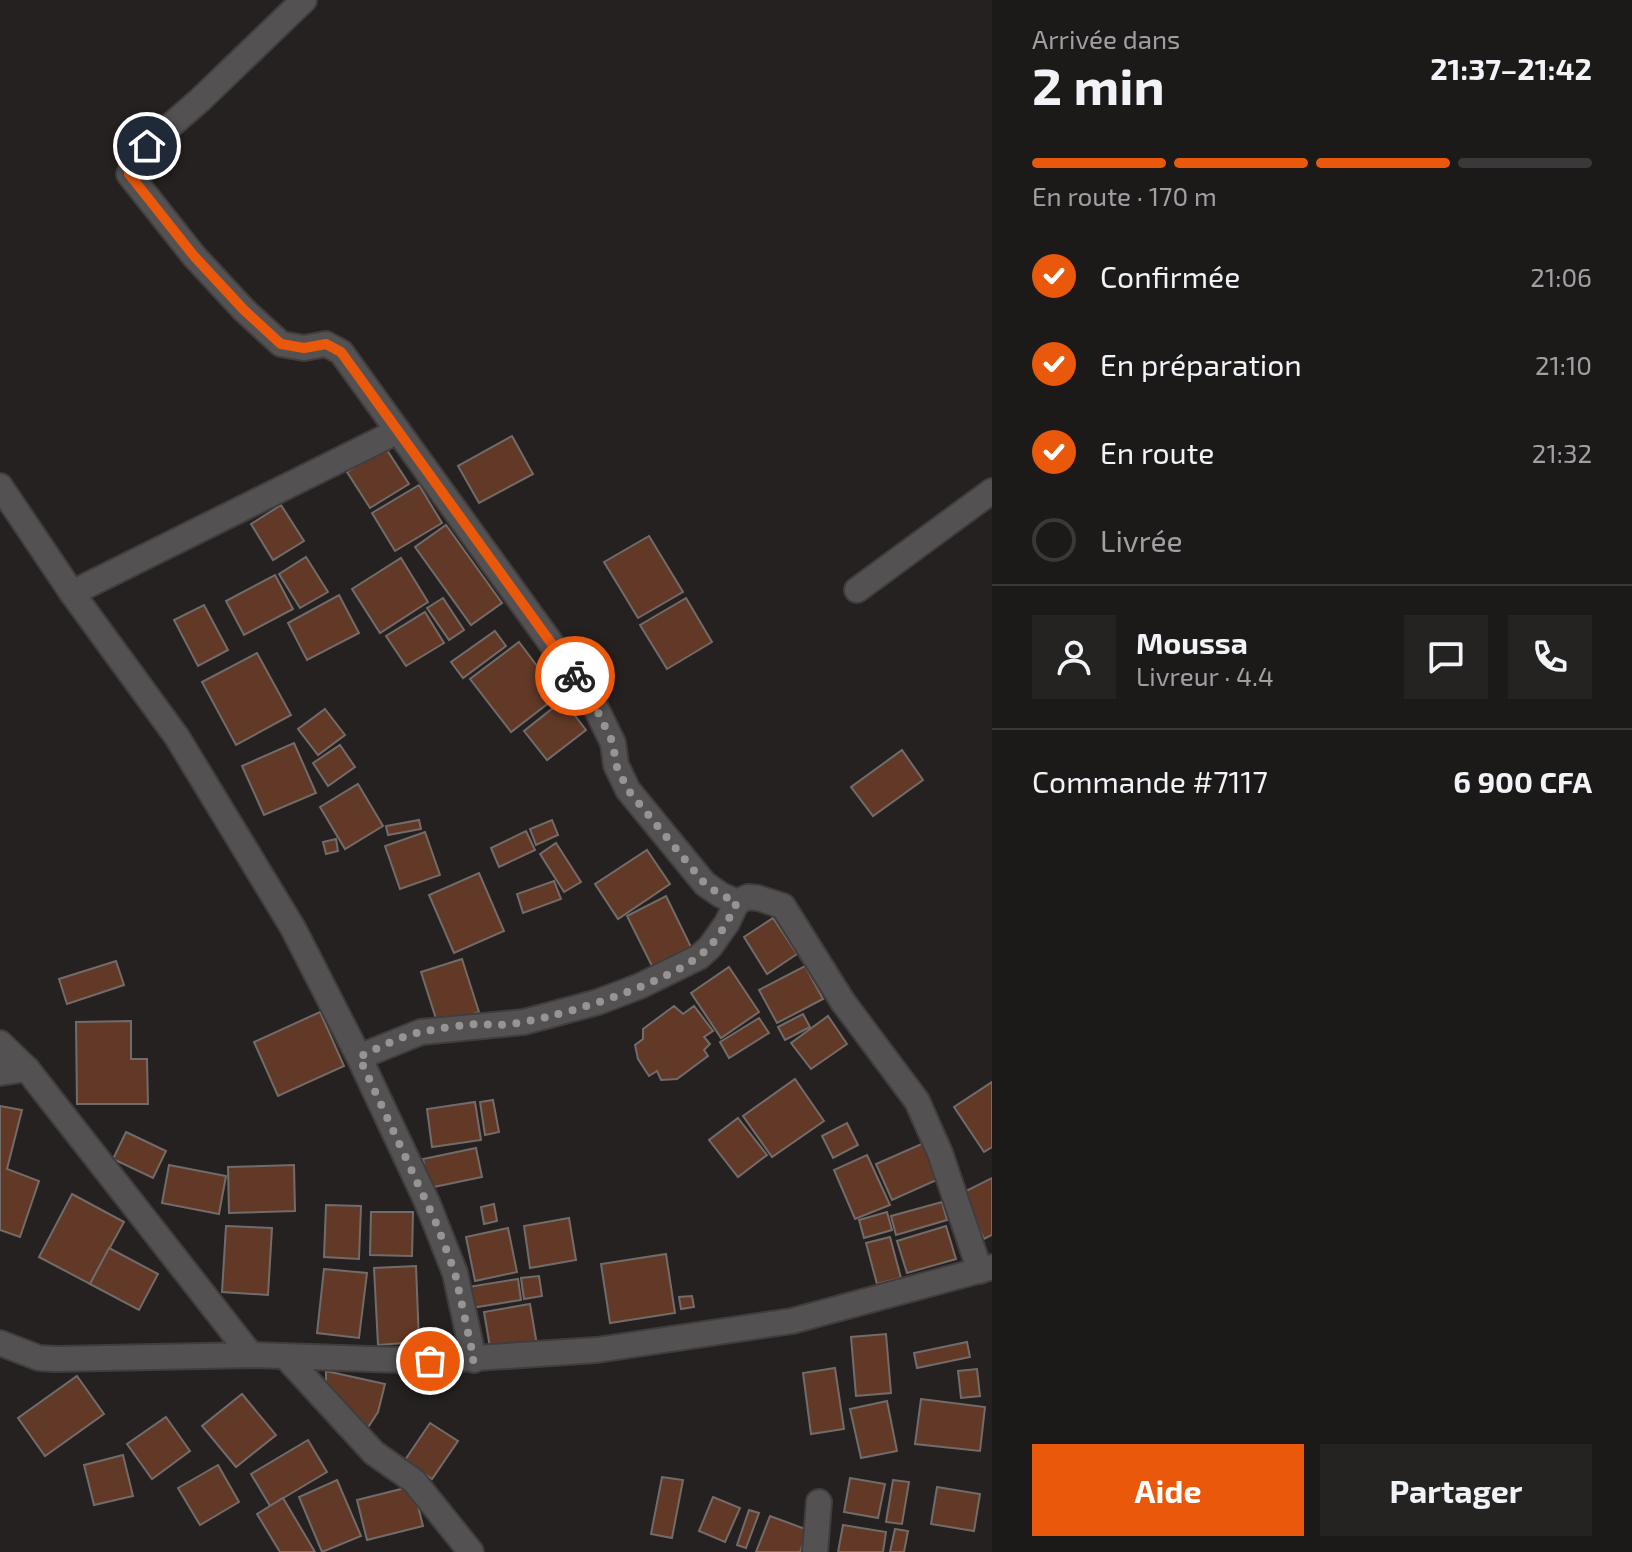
<!DOCTYPE html>
<html lang="fr">
<meta charset="utf-8">
<style>
:root{--surface:#1c1919;--page:#252222;--text:#f1f3f6;--muted:#a0a0a2;--line:#3a3838;--accent:#ea580c}
body{margin:0;font-family:"Exo 2",sans-serif;background:var(--page);color:var(--text);height:100vh;display:flex;flex-direction:column;font-size:30px;white-space:nowrap}
*{box-sizing:border-box;margin:0}
p{font-size:26px;color:var(--muted)}
.icon{flex:none;width:44px;height:44px;fill:none;stroke:currentColor;stroke-width:2;stroke-linecap:round;stroke-linejoin:round}
.map{position:relative;flex:1;overflow:hidden}
.sheet{display:flex;flex-direction:column;background:var(--surface);width:640px}
.sheet>*{flex:none}
.pin{position:absolute;display:grid;place-items:center;width:68px;height:68px;color:#fff;margin:-34px;border:4px solid #fff;border-radius:50%;box-shadow:0 2px 8px #0007}
.courier{position:absolute;display:grid;place-items:center;width:80px;height:80px;margin:-40px;border:6px solid #ea580c;border-radius:50%;background:#fff;color:#222;box-shadow:0 2px 10px #0007}
.summary em{font-style:normal;font-weight:700}
.summary div{display:flex;flex-direction:column-reverse}
.summary{display:flex;align-items:center;justify-content:space-between;height:136px;padding:0 40px}
h1{font-size:52px;font-weight:700;line-height:60px}
.bar{display:grid;grid-template-columns:repeat(4,1fr);gap:12px 8px;align-content:center;height:96px;padding:0 40px}
.bar i{height:10px;border-radius:6px;background:var(--line)}
.bar .active{background:var(--accent)}
.bar p{grid-column:span 4}
.line{display:flex;align-items:center;gap:20px;padding:0 40px;border-top:2px solid var(--line)}
.line div{flex:1}
.round{display:grid;place-items:center;flex:none;width:84px;height:84px;border-radius:0px;background:var(--page)}
ol{padding:0 40px;list-style:none}
li{display:flex;align-items:center;gap:24px;height:88px}
li p{margin-inline-start:auto}
li .icon{padding:8px;border-radius:50%;background:var(--accent);color:#fff;stroke-width:4}
li:last-child{color:var(--muted)}
li i{width:44px;height:44px;border:4px solid var(--line);border-radius:50%}
.button{display:flex;gap:16px;margin-top:auto;padding:16px 40px}
.button a{flex:1;height:92px;border-radius:0px;background:var(--accent);color:#fff;font-size:32px;font-weight:700;line-height:92px;text-align:center}
.button a+a{background:var(--page);color:var(--text)}
main{display:flex;flex:1;min-height:0}
.map>svg:first-child{display:block}
.building{fill:#623927;stroke:#716c6a;stroke-width:2}
.lines{fill:none;stroke-linecap:round;stroke-linejoin:round}
.street-casing{stroke:#423d3d;stroke-width:28}
.street{stroke:#535152;stroke-width:24}
.done{stroke:#989494;stroke-width:8;stroke-dasharray:0 14.4}
.route{stroke:#ea580c;stroke-width:10}
</style>
<main>
<div class="map">
<svg width="992" height="1552" viewBox="0 0 992 1552">
<rect width="100%" height="100%" fill="#262121"/>
<g class="building">
<path d="M512 436 533 474 479 503 458 466Z"/>
<path d="M385 447 409 484 370 508 347 472Z"/>
<path d="M419 485 442 523 395 551 372 513Z"/>
<path d="M281 505 304 541 273 560 251 524Z"/>
<path d="M446 525 502 603 471 625 415 547Z"/>
<path d="M649 536 683 592 638 618 604 562Z"/>
<path d="M306 557 328 592 300 608 279 574Z"/>
<path d="M401 558 428 602 380 633 352 589Z"/>
<path d="M275 575 293 609 244 635 226 601Z"/>
<path d="M339 595 359 633 307 660 288 623Z"/>
<path d="M443 598 464 630 449 640 427 608Z"/>
<path d="M686 598 712 642 667 669 640 625Z"/>
<path d="M204 605 228 650 198 666 174 620Z"/>
<path d="M425 612 444 643 406 666 386 636Z"/>
<path d="M495 631 506 646 463 678 451 662Z"/>
<path d="M519 642 559 695 511 732 470 679Z"/>
<path d="M257 653 291 715 236 745 202 682Z"/>
<path d="M563 700 586 730 547 760 524 731Z"/>
<path d="M325 709 345 735 318 755 298 729Z"/>
<path d="M294 743 316 793 264 815 242 766Z"/>
<path d="M340 745 355 767 328 786 313 763Z"/>
<path d="M902 750 923 780 873 816 851 787Z"/>
<path d="M358 784 383 826 345 849 320 807Z"/>
<path d="M419 820 421 829 388 835 386 826Z"/>
<path d="M552 820 558 835 536 845 530 829Z"/>
<path d="M526 831 535 850 499 867 491 848Z"/>
<path d="M425 832 440 875 400 889 385 846Z"/>
<path d="M336 839 338 851 326 854 323 842Z"/>
<path d="M556 843 581 882 564 892 540 854Z"/>
<path d="M647 850 670 884 618 919 595 884Z"/>
<path d="M479 873 504 931 454 953 429 895Z"/>
<path d="M554 881 561 899 523 913 517 894Z"/>
<path d="M666 896 692 949 653 968 627 916Z"/>
<path d="M773 918 797 954 767 974 744 937Z"/>
<path d="M462 959 479 1012 438 1025 421 972Z"/>
<path d="M116 961 124 985 67 1004 59 979Z"/>
<path d="M805 966 823 999 777 1023 759 990Z"/>
<path d="M729 967 759 1012 721 1038 691 993Z"/>
<path d="M674 1006 683 1014 694 1006 713 1031 704 1037 710 1044 704 1050 708 1056 677 1079 661 1080 657 1071 649 1076 638 1059 635 1045 643 1039V1029Z"/>
<path d="M320 1012 344 1066 278 1096 254 1042Z"/>
<path d="M803 1014 810 1027 785 1040 778 1027Z"/>
<path d="M828 1016 847 1044 811 1069 791 1043Z"/>
<path d="M759 1018 769 1033 729 1058 720 1042Z"/>
<path d="M131 1021V1059H147L148 1104H77L76 1022Z"/>
<path d="M795 1079 824 1121 772 1157 743 1116Z"/>
<path d="M992 1082V1147L984 1152 954 1107Z"/>
<path d="M493 1100 499 1132 485 1135 480 1102Z"/>
<path d="M475 1102 481 1140 432 1147 427 1109Z"/>
<path d="M0 1106 22 1110 7 1169 39 1181 20 1237 0 1230Z"/>
<path d="M738 1118 767 1155 738 1177 709 1140Z"/>
<path d="M847 1123 858 1145 833 1158 822 1136Z"/>
<path d="M126 1132 166 1151 153 1178 113 1159Z"/>
<path d="M926 1142 941 1178 892 1200 876 1164Z"/>
<path d="M476 1148 482 1177 429 1188 423 1159Z"/>
<path d="M867 1155 890 1205 855 1219 834 1170Z"/>
<path d="M169 1165 226 1176 219 1214 162 1203Z"/>
<path d="M294 1165 295 1211 229 1213 228 1167Z"/>
<path d="M992 1178V1235L984 1239 962 1193Z"/>
<path d="M72 1194 124 1222 90 1284 39 1257Z"/>
<path d="M942 1202 947 1220 896 1235 891 1216Z"/>
<path d="M494 1204 497 1221 484 1224 481 1207Z"/>
<path d="M326 1205 361 1206 359 1259 324 1257Z"/>
<path d="M371 1212H413L412 1256 370 1255Z"/>
<path d="M887 1212 892 1230 864 1238 859 1220Z"/>
<path d="M569 1218 576 1260 530 1268 524 1226Z"/>
<path d="M226 1226 272 1228 268 1295 222 1292Z"/>
<path d="M946 1226 956 1259 907 1273 897 1241Z"/>
<path d="M508 1228 517 1272 475 1281 466 1237Z"/>
<path d="M890 1237 901 1278 877 1284 866 1243Z"/>
<path d="M109 1248 158 1274 139 1310 90 1284Z"/>
<path d="M666 1254 675 1313 610 1323 601 1264Z"/>
<path d="M416 1266 419 1342 378 1345 374 1268Z"/>
<path d="M324 1269 367 1273 359 1338 317 1333Z"/>
<path d="M539 1276 542 1296 524 1299 521 1278Z"/>
<path d="M518 1279 521 1300 471 1308 468 1287Z"/>
<path d="M692 1296 694 1307 681 1309 679 1297Z"/>
<path d="M530 1304 537 1345 491 1353 484 1312Z"/>
<path d="M886 1334 891 1393 856 1396 851 1337Z"/>
<path d="M967 1342 970 1357 917 1368 914 1353Z"/>
<path d="M835 1368 844 1429 811 1434 803 1373Z"/>
<path d="M977 1369 980 1396 961 1398 958 1371Z"/>
<path d="M326 1371 385 1384 378 1412 367 1429 326 1389Z"/>
<path d="M77 1376 104 1414 45 1456 18 1418Z"/>
<path d="M242 1394 276 1435 236 1467 202 1426Z"/>
<path d="M921 1399 985 1407 980 1451 915 1444Z"/>
<path d="M887 1401 897 1451 861 1458 850 1409Z"/>
<path d="M166 1417 190 1451 152 1479 127 1444Z"/>
<path d="M430 1423 458 1441 432 1479 405 1460Z"/>
<path d="M308 1440 327 1472 270 1506 251 1474Z"/>
<path d="M123 1455 133 1496 94 1505 84 1465Z"/>
<path d="M218 1465 239 1502 200 1525 178 1488Z"/>
<path d="M662 1477 683 1480 672 1538 651 1534Z"/>
<path d="M850 1478 885 1484 878 1518 844 1512Z"/>
<path d="M337 1480 361 1536 322 1552 299 1497Z"/>
<path d="M893 1480 909 1482 902 1524 886 1522Z"/>
<path d="M413 1486 423 1526 367 1540 357 1500Z"/>
<path d="M937 1487 980 1494 974 1531 931 1524Z"/>
<path d="M713 1497 740 1508 725 1542 699 1531Z"/>
<path d="M283 1498 315 1552H280L257 1514Z"/>
<path d="M749 1510 759 1513 746 1548 737 1545Z"/>
<path d="M770 1516 808 1530 800 1552H756Z"/>
<path d="M843 1525 886 1532 883 1552H838Z"/>
<path d="M895 1529 908 1531 904 1552H890Z"/>
</g>
<g class="lines">
<g class="street-casing">
<g id="street">
<path d="M304 0 200 100 147 146 129 174 194 256 244 310 281 344 304 348 326 344 341 352 592 700 613 743 616 765 628 790 705 884 721 895 737 902 748 897 758 898 783 906 843 1002 917 1101 940 1153 980 1271"/>
<path d="M0 486 72 593 177 737 293 928 359 1057 427 1202 455 1273 474 1360"/>
<path d="M857 590 992 491"/>
<path d="M72 593 398 431"/>
<path d="M0 1043 27 1069"/>
<path d="M359 1057 421 1032 524 1022 598 1002 640 986 699 957 710 947 727 923 737 902"/>
<path d="M0 1073 27 1069 251 1355"/>
<path d="M0 1343 39 1358 56 1359 251 1355 430 1361 597 1350 792 1321 992 1267"/>
<path d="M285 1356 374 1453 414 1481 471 1552"/>
<path d="M815 1552 819 1502"/>
</g>
</g>
<use href="#street" class="street"/>
</g>
<g class="lines">
<path class="done" d="M430 1361 474 1360 455 1273 437 1225 359 1057C379 1048 400 1036 421 1032 435 1029 467 1024 481 1024 487 1024 493 1026 499 1025 546 1023 663 985 699 956 717 942 728 922 737 902L721 895 705 884 628 790 616 765 613 743 592 700 575 676"/>
<path class="route" d="M147 146 129 174 194 256 244 310 281 344 304 348 326 344 341 352 575 676"/>
</g>
</svg>
<div class="pin" style="left:430px;top:1361px;background:#ea580c"><svg class="icon" aria-label="bag" viewBox="0 0 24 24"><path d="M5 8h14l-1 12H6zM9 8a3 3 0 0 1 6 0"/></svg></div>
<div class="pin" style="left:147px;top:146px;background:#1f2937"><svg class="icon" aria-label="home" viewBox="0 0 24 24"><path d="M3 11l9-7 9 7M6 9v11h12V9"/></svg></div>
<div class="courier" style="left:575px;top:676px"><svg class="icon" aria-label="bike" viewBox="0 0 24 24"><circle cx="6" cy="16" r="4"/><circle cx="18" cy="16" r="4"/><path d="M6 16l4-8h5l3 8M10 8l3 8H6M13 5h3"/></svg></div>
</div>
<section class="sheet">
<div class="summary"><div><h1>2 min</h1><p>Arrivée dans</p></div><em>21:37–21:42</em></div>
<div class="bar"><i class="active"></i><i class="active"></i><i class="active"></i><i></i><p>En route · 170 m</p></div>
<ol>
<li><svg class="icon" aria-label="check" viewBox="0 0 24 24"><path d="M5 12l5 5 9-10"/></svg>Confirmée<p>21:06</p></li>
<li><svg class="icon" aria-label="check" viewBox="0 0 24 24"><path d="M5 12l5 5 9-10"/></svg>En préparation<p>21:10</p></li>
<li><svg class="icon" aria-label="check" viewBox="0 0 24 24"><path d="M5 12l5 5 9-10"/></svg>En route<p>21:32</p></li>
<li><i></i>Livrée</li>
</ol>
<div class="line" style="height:144px"><a class="round"><svg class="icon" aria-label="person" viewBox="0 0 24 24"><circle cx="12" cy="8" r="4"/><path d="M4 21q1-7 8-7t8 7"/></svg></a><div><b>Moussa</b><p>Livreur · 4.4</p></div><a class="round"><svg class="icon" aria-label="chat" viewBox="0 0 24 24"><path d="M4 5h16v11H9l-5 4z"/></svg></a><a class="round"><svg class="icon" aria-label="phone" viewBox="0 0 24 24"><path d="M5 4h4l2 5-3 2q2 4 5 5l2-3 5 2v4C11 20 4 13 5 4z"/></svg></a></div>
<div class="line" style="height:104px"><div>Commande #7117</div><b>6 900 CFA</b></div>
<div class="button"><a>Aide</a><a>Partager</a></div>
</section>
</main>
